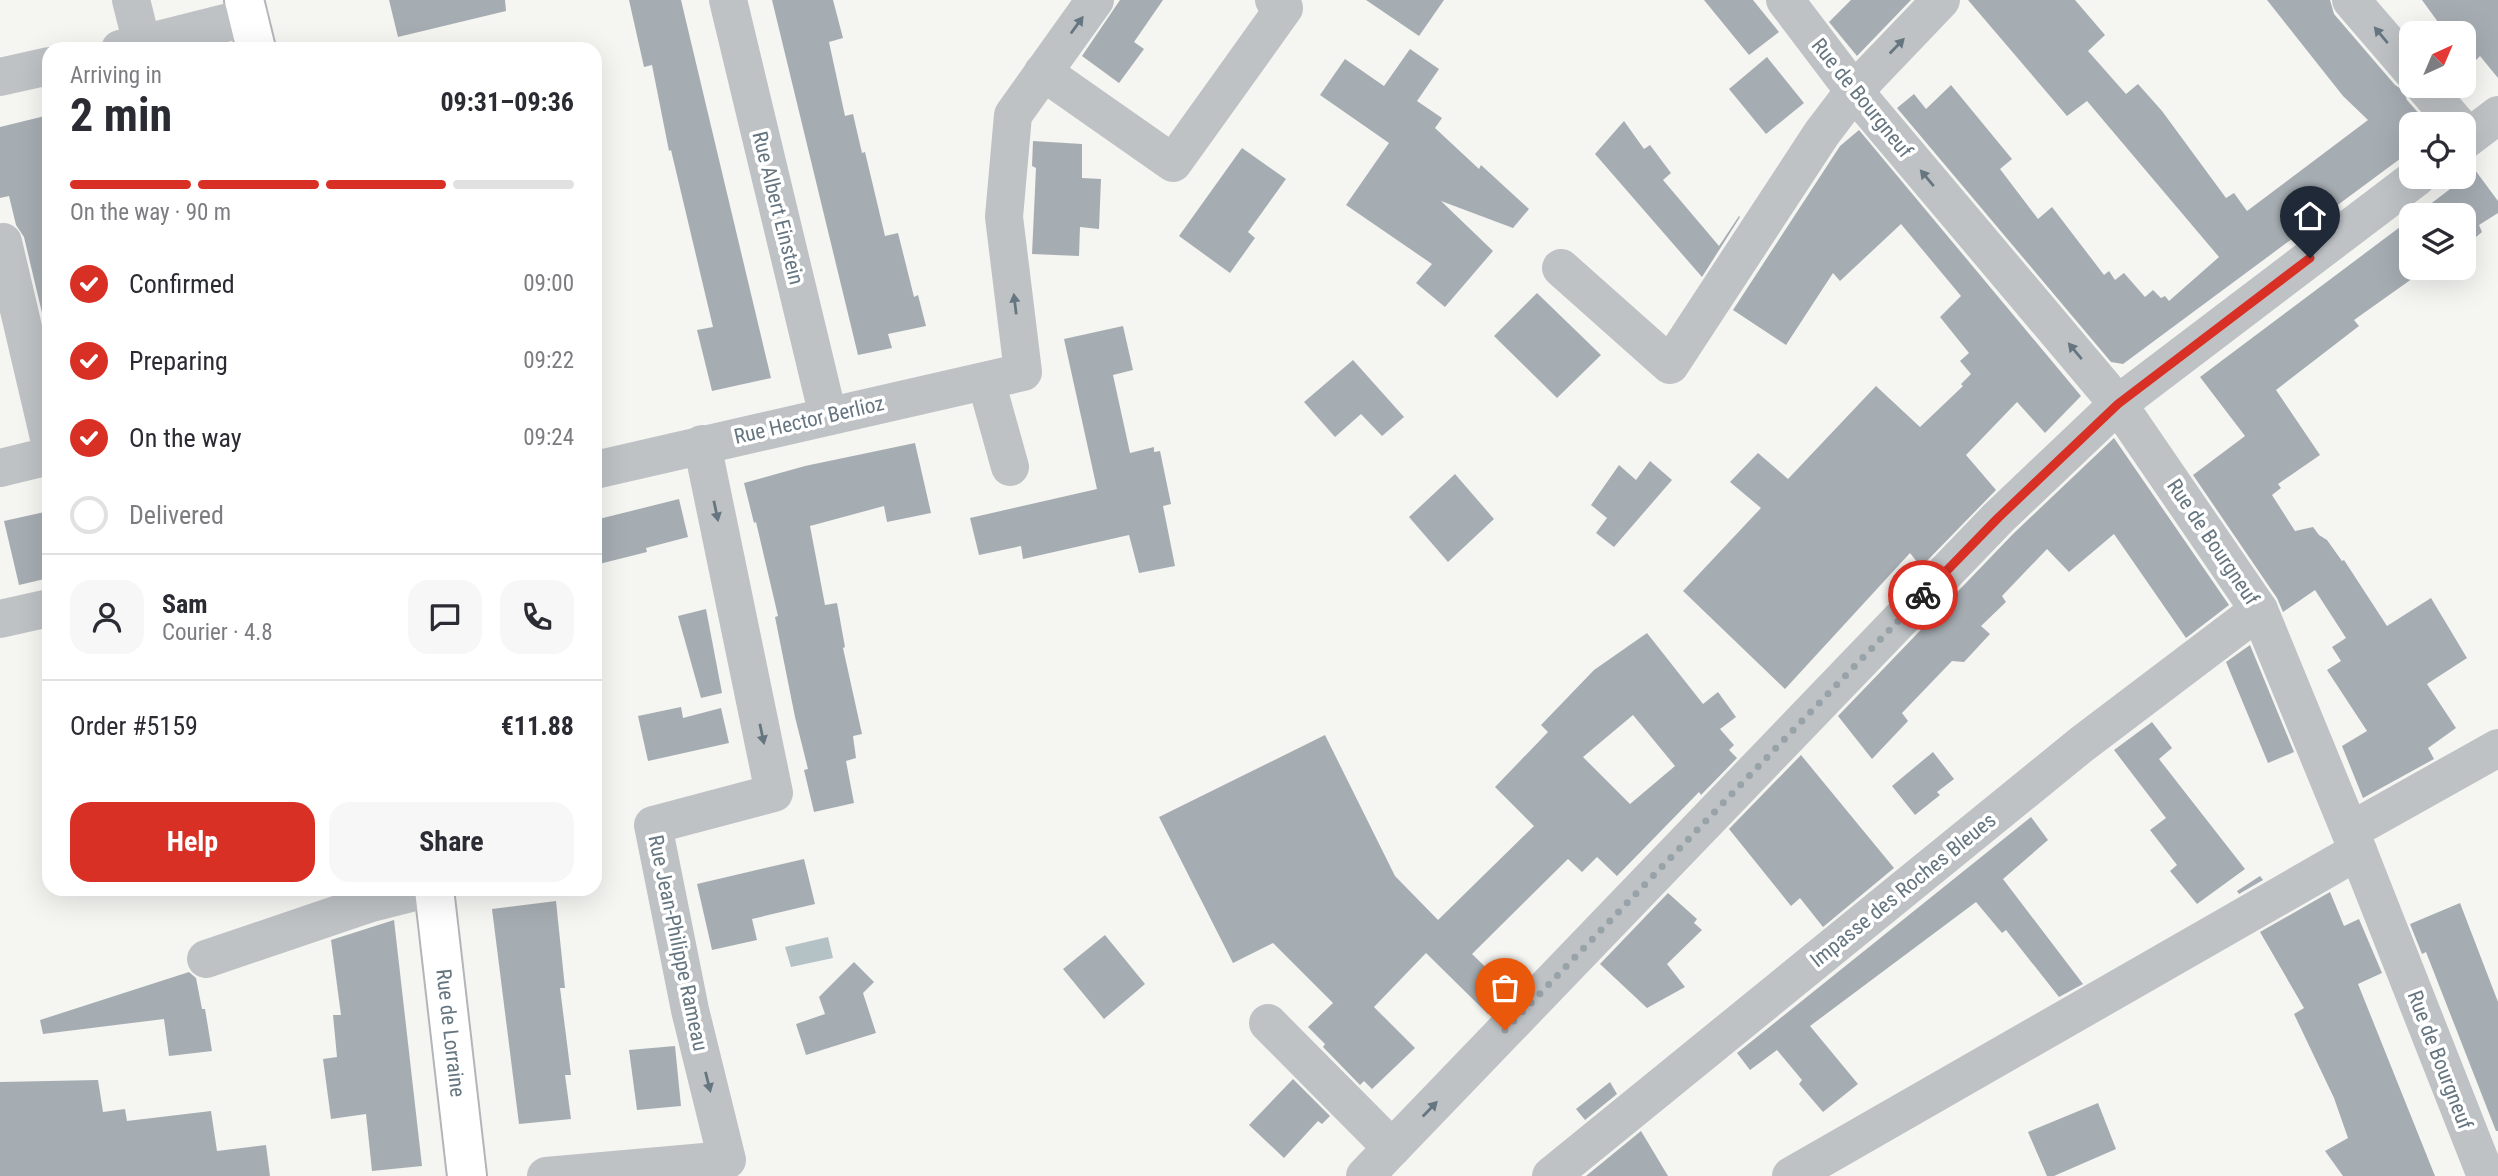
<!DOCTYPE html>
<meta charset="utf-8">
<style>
:root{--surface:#fff;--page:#f7f7f7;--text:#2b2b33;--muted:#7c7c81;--line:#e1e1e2;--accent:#d93025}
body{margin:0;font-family:"Roboto Condensed",sans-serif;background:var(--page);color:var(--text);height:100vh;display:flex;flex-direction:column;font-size:26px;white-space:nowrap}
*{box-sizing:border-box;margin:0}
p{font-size:23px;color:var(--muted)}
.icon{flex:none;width:38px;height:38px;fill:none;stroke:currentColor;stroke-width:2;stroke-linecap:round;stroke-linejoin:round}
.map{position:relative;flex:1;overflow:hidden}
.panel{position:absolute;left:42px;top:42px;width:560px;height:854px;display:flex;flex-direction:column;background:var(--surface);border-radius:21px;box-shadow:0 7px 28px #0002}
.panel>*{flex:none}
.needle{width:46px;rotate:44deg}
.tools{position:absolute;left:2399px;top:21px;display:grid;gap:14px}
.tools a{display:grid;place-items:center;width:77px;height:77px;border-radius:14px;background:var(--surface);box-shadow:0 7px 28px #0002;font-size:35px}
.pin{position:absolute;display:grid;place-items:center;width:60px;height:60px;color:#fff;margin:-72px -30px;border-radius:50% 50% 50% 0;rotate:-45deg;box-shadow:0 0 7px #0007}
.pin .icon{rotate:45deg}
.courier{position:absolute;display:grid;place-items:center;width:70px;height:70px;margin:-35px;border:5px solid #d93025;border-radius:50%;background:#fff;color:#222;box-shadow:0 2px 9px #0007}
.head em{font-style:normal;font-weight:700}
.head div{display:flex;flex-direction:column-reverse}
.head{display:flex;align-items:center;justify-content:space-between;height:119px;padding:0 28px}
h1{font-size:46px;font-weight:700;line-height:52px}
.bar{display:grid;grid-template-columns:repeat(4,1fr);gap:10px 7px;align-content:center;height:84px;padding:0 28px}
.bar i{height:9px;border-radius:5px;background:var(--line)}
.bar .selected{background:var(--accent)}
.bar p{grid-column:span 4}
.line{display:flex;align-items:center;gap:18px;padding:0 28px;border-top:2px solid var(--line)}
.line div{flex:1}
.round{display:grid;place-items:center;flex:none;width:74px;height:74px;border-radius:21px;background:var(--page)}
ol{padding:0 28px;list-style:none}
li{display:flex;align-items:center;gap:21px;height:77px}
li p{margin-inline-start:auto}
li .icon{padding:7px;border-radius:50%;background:var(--accent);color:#fff;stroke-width:4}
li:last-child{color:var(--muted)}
li i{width:38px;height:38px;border:4px solid var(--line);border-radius:50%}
.primary-button{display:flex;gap:14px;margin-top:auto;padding:14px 28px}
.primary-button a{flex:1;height:80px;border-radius:21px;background:var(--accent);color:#fff;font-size:28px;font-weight:700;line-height:80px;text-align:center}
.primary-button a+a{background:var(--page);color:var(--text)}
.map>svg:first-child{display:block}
.water{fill:#b5c2c5}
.building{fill:#a6adb2;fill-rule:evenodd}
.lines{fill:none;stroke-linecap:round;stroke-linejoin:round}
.major-casing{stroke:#b2b6b9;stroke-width:42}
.minor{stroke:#bec2c5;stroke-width:38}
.major{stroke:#fff;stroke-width:38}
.oneway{fill:#667681}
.done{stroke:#98a2a9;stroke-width:7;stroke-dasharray:0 12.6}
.route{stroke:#d93025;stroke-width:9}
.labels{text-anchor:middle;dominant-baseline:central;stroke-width:7;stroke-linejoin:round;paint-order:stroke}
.street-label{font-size:21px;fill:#667681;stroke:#fff}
</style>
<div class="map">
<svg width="2498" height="1176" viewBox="0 0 2498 1176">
<rect width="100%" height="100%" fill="#f5f5f2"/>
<path class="water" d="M828 937 833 958 791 967 785 947Z"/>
<g class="building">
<path d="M389 0H505L506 11 398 37Z"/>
<path d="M629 0H681L771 378 712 391 697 330 713 327 671 150 669 151 652 65 644 67Z"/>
<path d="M772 0H833L843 38 829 42 845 116 853 114 862 153 865 152 885 236 898 233 914 297 918 295 926 326 888 334 892 348 858 355Z"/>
<path d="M1120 0H1163L1134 42 1144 49 1119 83 1082 56Z"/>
<path d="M1366 0H1444L1419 36Z"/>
<path d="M1704 0H1753L1779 32 1749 55Z"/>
<path d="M1851 0H1911L1857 56 1829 22Z"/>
<path d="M1968 0H2075L2105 35 2088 51 2126 94 2138 84 2162 111 2226 198 2234 193 2247 211 2368 120 2343 96 2267 0H2330L2334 14 2395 85 2403 90 2407 100 2428 124H2412V150L2123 364 2111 362 1897 108 1914 94 1926 109 1951 85 2012 159 2000 169 2038 219 2052 207 2104 275 2109 271 2115 280 2124 273 2145 297 2153 290 2161 298 2165 296 2169 301 2219 257 2087 101 2067 116Z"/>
<path d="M2422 0H2498V78L2480 56 2474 62 2464 51V33H2446Z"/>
<path d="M1410 49 1439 69 1417 101 1442 118 1435 128 1479 169 1481 165 1529 209 1513 228 1441 201 1493 251 1445 307 1416 283 1432 264 1346 205 1389 143 1320 95 1345 59 1384 86Z"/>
<path d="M1767 57 1804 103 1766 134 1729 89Z"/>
<path d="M49 115V316L43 317 24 237 16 225 9 196 0 198V127Z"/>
<path d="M1624 121 1644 149 1650 145 1671 173 1663 180 1719 246 1739 216 1740 217 1702 277 1595 154Z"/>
<path d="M1859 130 2081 396 2045 433 2017 402 1966 455 1996 490 1921 567 1910 553 1785 689 1683 591 1761 508 1730 482 1758 453 1788 479 1876 386 1920 427 1963 386 1961 384 1971 374 1960 361 1969 353 1940 317 1961 296 1901 224 1840 281 1833 273 1786 345 1733 310 1840 146Z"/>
<path d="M1033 141 1082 144V178L1101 179 1099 229 1080 227 1079 256 1032 254 1036 168 1032 166Z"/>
<path d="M1242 148 1286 179 1248 232 1255 238 1230 273 1179 236Z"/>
<path d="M2475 170 2498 201V213L2479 225 2482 232 2464 247V215H2416Z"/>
<path d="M2412 218V268H2438L2427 277 2423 271 2354 320 2359 326 2276 390 2320 455 2278 484 2281 488 2272 495 2295 531 2313 527 2319 535 2327 540 2342 561 2344 560 2387 626 2431 598 2467 658 2427 684 2456 728 2428 748 2434 759 2363 798 2342 746 2367 731 2327 670 2341 661 2332 647 2346 638 2315 590 2283 612 2277 598 2193 475 2245 436 2200 377Z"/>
<path d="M1537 293 1601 355 1557 398 1494 336Z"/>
<path d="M1123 326 1133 370 1113 375 1130 453 1154 447V452L1160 451 1171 504 1163 506 1175 566 1139 573 1129 535 1023 559 1021 546 979 555 970 518 1097 489 1064 339Z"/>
<path d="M1353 360 1404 417 1382 436 1361 414 1335 437 1304 402Z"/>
<path d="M2114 438 2229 605 2186 638 2114 534 2069 572 2047 549 2002 596 2006 602 1981 626 1990 634 1964 662 1952 661 1902 713 1908 721 1872 759 1838 716 2013 534Z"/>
<path d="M915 443 931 513 887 522 884 506 810 526 825 605 837 603 845 647 843 648 862 734 853 736 856 758 846 761 854 803 814 812 804 770 808 769 795 717 775 617 778 616 756 522 754 523 744 483 805 466Z"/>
<path d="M1650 461 1672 480 1614 547 1596 533 1607 518 1591 505 1619 465 1636 480Z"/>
<path d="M1455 474 1494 519 1448 562 1409 517Z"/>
<path d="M679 499 688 537 646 548 647 552 595 565V520Z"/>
<path d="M49 511V578L19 585 4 521Z"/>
<path d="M706 609 722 693 701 698 678 616Z"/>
<path d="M1647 633 1703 704 1718 692 1736 717 1720 729 1734 745 1729 750 1737 758 1701 795 1699 792 1617 876 1597 857 1582 872 1568 859 1472 954 1510 991 1488 1014 1426 953 1374 1007 1415 1048 1372 1089 1364 1081 1360 1085 1323 1047 1325 1044 1308 1027 1333 1003 1273 943 1233 963 1159 817 1325 735 1395 876 1438 920 1534 826 1495 787 1548 732 1541 725 1594 670ZM1633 715 1675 766 1630 804 1583 757Z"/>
<path d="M2250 645 2294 752 2268 763 2226 662Z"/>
<path d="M681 707 683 718 721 708 729 743 648 761 638 716Z"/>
<path d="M2152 722 2172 748 2159 759 2245 869 2197 904 2170 871 2177 865 2150 830 2166 818 2114 750Z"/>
<path d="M1933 752 1954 779 1937 792 1940 795 1915 815 1892 786Z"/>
<path d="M1801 755 1894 868 1823 927 1800 898 1791 906 1729 829Z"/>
<path d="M2031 817 2048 840 2003 879 2083 984 2059 997 2006 930 2002 933 1976 902 1810 1026 1858 1084 1823 1112 1799 1084 1802 1080 1777 1050 1750 1070 1737 1053Z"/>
<path d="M804 859 815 904 752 919 757 940 712 950 697 884Z"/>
<path d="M2260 876 2263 880 2239 894 2237 891Z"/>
<path d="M2330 892 2344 926 2359 919 2382 973 2358 984 2435 1176H2343L2325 1151 2348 1138 2334 1098 2294 1014 2304 1008 2260 932Z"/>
<path d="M1668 893 1697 919 1694 923 1702 930 1667 964 1685 987 1647 1008 1600 964Z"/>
<path d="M556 901 565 988H560L571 1075H565L571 1119 519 1124 492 909Z"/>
<path d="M2460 903 2498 1002V1131H2496L2426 952 2422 954 2410 924Z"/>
<path d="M394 920 422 1166 372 1171 366 1114 331 1119 323 1059 337 1057 333 1015H341L331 940Z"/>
<path d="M1105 935 1145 984 1104 1019 1063 969Z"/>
<path d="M854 962 874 982 863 993 876 1033 806 1055 796 1024 825 1014 819 997Z"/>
<path d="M189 972 196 978 202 1009H205L212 1051 169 1056 164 1019 43 1034 40 1020Z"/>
<path d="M675 1046 681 1106 637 1110 629 1050Z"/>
<path d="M1293 1079 1330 1116 1322 1124 1318 1121 1284 1158 1249 1125Z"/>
<path d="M98 1080 103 1112 125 1109 127 1121 211 1111 217 1151 266 1145 270 1176H0V1082Z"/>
<path d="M1610 1082 1617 1094 1585 1120 1576 1109Z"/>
<path d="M2098 1103 2116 1149 2054 1176H2047L2028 1132Z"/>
<path d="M1641 1131 1668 1176H1586Z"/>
</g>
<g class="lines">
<g class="major-casing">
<g id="major">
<path d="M244 0 256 49"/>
<path id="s1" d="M434 889 467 1176"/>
</g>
</g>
<g class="minor">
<path d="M728 0 828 416"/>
<path d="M1785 0 1854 91 2118 404 2259 610 2358 851 2486 1176"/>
<path d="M2351 0 2412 71"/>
<path d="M142 44 249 17"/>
<path d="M120 49 142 44 131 0"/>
<path d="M1043 72 1173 163 1284 8 1274 0"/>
<path d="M0 77 49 66"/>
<path d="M2424 86 2457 124"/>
<path d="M2464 141 2498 115"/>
<path d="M0 243 3 242 49 438"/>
<path d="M1561 268 1670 365 1822 133 1854 91 1941 0"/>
<path d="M986 381 1010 467"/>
<path d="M0 468 49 456"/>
<path d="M595 470 1023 372 1004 217 1013 115 1095 0"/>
<path d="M0 619 49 608"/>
<path d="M2350 831 2498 748"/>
<path d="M206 959 371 903 426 889"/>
<path d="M1268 1023 1392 1148"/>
<path d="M546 1176 727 1160 690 1010 653 825 774 793 702 444"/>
<path d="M1365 1176 1998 518 2118 404 2417 177"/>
<path d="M1551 1176 2082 744 2259 610"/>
<path d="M1791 1176 2358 851"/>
</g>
<use href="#major" class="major"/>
</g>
<defs><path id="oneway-solid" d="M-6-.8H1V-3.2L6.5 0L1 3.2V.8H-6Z" transform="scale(1.75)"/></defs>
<g class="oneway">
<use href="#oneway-solid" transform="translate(1077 25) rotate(-54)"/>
<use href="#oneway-solid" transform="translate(2381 35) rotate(-130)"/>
<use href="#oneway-solid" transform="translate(1897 46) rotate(-46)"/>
<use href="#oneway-solid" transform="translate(1927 178) rotate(-130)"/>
<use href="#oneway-solid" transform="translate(1015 304) rotate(-97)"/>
<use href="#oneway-solid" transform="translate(2075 351) rotate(-130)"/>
<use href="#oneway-solid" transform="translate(716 511) rotate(78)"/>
<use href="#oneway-solid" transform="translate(762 734) rotate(78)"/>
<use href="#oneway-solid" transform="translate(708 1082) rotate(76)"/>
<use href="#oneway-solid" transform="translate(1430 1109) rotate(-46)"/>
</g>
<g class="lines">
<path class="done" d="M1505 1030 1923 595"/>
<path class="route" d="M1923 595 1998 518 2118 404 2310 258"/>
</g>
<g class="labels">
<g class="street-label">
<text transform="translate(1862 98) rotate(51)">Rue de Bourgneuf</text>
<text transform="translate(778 208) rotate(76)">Rue Albert Einstein</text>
<text transform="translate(809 420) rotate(-13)">Rue Hector Berlioz</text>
<text transform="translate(2213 542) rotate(56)">Rue de Bourgneuf</text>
<text transform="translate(1903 890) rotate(-39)">Impasse des Roches Bleues</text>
<text transform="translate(678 943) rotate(78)">Rue Jean-Philippe Rameau</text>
<text stroke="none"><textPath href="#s1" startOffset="145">Rue de Lorraine</textPath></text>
<text transform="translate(2440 1060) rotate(69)">Rue de Bourgneuf</text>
</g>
</g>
</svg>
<div class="tools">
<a><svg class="needle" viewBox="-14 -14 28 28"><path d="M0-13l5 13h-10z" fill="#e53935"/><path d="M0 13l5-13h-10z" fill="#7c7c81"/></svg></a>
<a><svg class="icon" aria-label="locate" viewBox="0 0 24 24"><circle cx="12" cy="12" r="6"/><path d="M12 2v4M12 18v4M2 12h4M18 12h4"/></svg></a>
<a><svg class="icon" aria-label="layers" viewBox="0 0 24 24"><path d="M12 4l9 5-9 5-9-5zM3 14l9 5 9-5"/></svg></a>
</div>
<div class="pin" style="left:1505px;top:1030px;background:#ea580c"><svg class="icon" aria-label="bag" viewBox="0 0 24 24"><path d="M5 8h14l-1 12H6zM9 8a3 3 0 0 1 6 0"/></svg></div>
<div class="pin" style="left:2310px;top:258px;background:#1f2937"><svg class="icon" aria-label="home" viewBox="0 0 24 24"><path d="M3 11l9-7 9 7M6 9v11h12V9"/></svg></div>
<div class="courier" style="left:1923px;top:595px"><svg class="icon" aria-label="bike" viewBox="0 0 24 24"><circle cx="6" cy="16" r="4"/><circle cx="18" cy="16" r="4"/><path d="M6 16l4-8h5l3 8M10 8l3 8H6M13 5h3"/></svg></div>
<section class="panel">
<div class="head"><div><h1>2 min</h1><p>Arriving in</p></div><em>09:31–09:36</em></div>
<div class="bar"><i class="selected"></i><i class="selected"></i><i class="selected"></i><i></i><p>On the way · 90 m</p></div>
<ol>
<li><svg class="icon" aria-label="check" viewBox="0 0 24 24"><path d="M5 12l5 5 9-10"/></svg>Confirmed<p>09:00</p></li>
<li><svg class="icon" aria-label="check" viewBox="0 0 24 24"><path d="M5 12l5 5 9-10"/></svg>Preparing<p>09:22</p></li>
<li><svg class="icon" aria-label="check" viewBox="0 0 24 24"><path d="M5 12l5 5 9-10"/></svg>On the way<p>09:24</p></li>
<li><i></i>Delivered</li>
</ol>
<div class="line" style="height:126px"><a class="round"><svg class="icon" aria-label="person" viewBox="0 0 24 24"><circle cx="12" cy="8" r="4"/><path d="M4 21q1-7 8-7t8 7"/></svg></a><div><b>Sam</b><p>Courier · 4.8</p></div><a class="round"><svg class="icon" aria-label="chat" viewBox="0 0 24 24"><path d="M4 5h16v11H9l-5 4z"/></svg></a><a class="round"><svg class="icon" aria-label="phone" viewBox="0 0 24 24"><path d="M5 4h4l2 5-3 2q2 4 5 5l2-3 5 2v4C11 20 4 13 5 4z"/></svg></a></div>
<div class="line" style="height:91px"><div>Order #5159</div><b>€11.88</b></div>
<div class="primary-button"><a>Help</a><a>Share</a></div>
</section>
</div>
